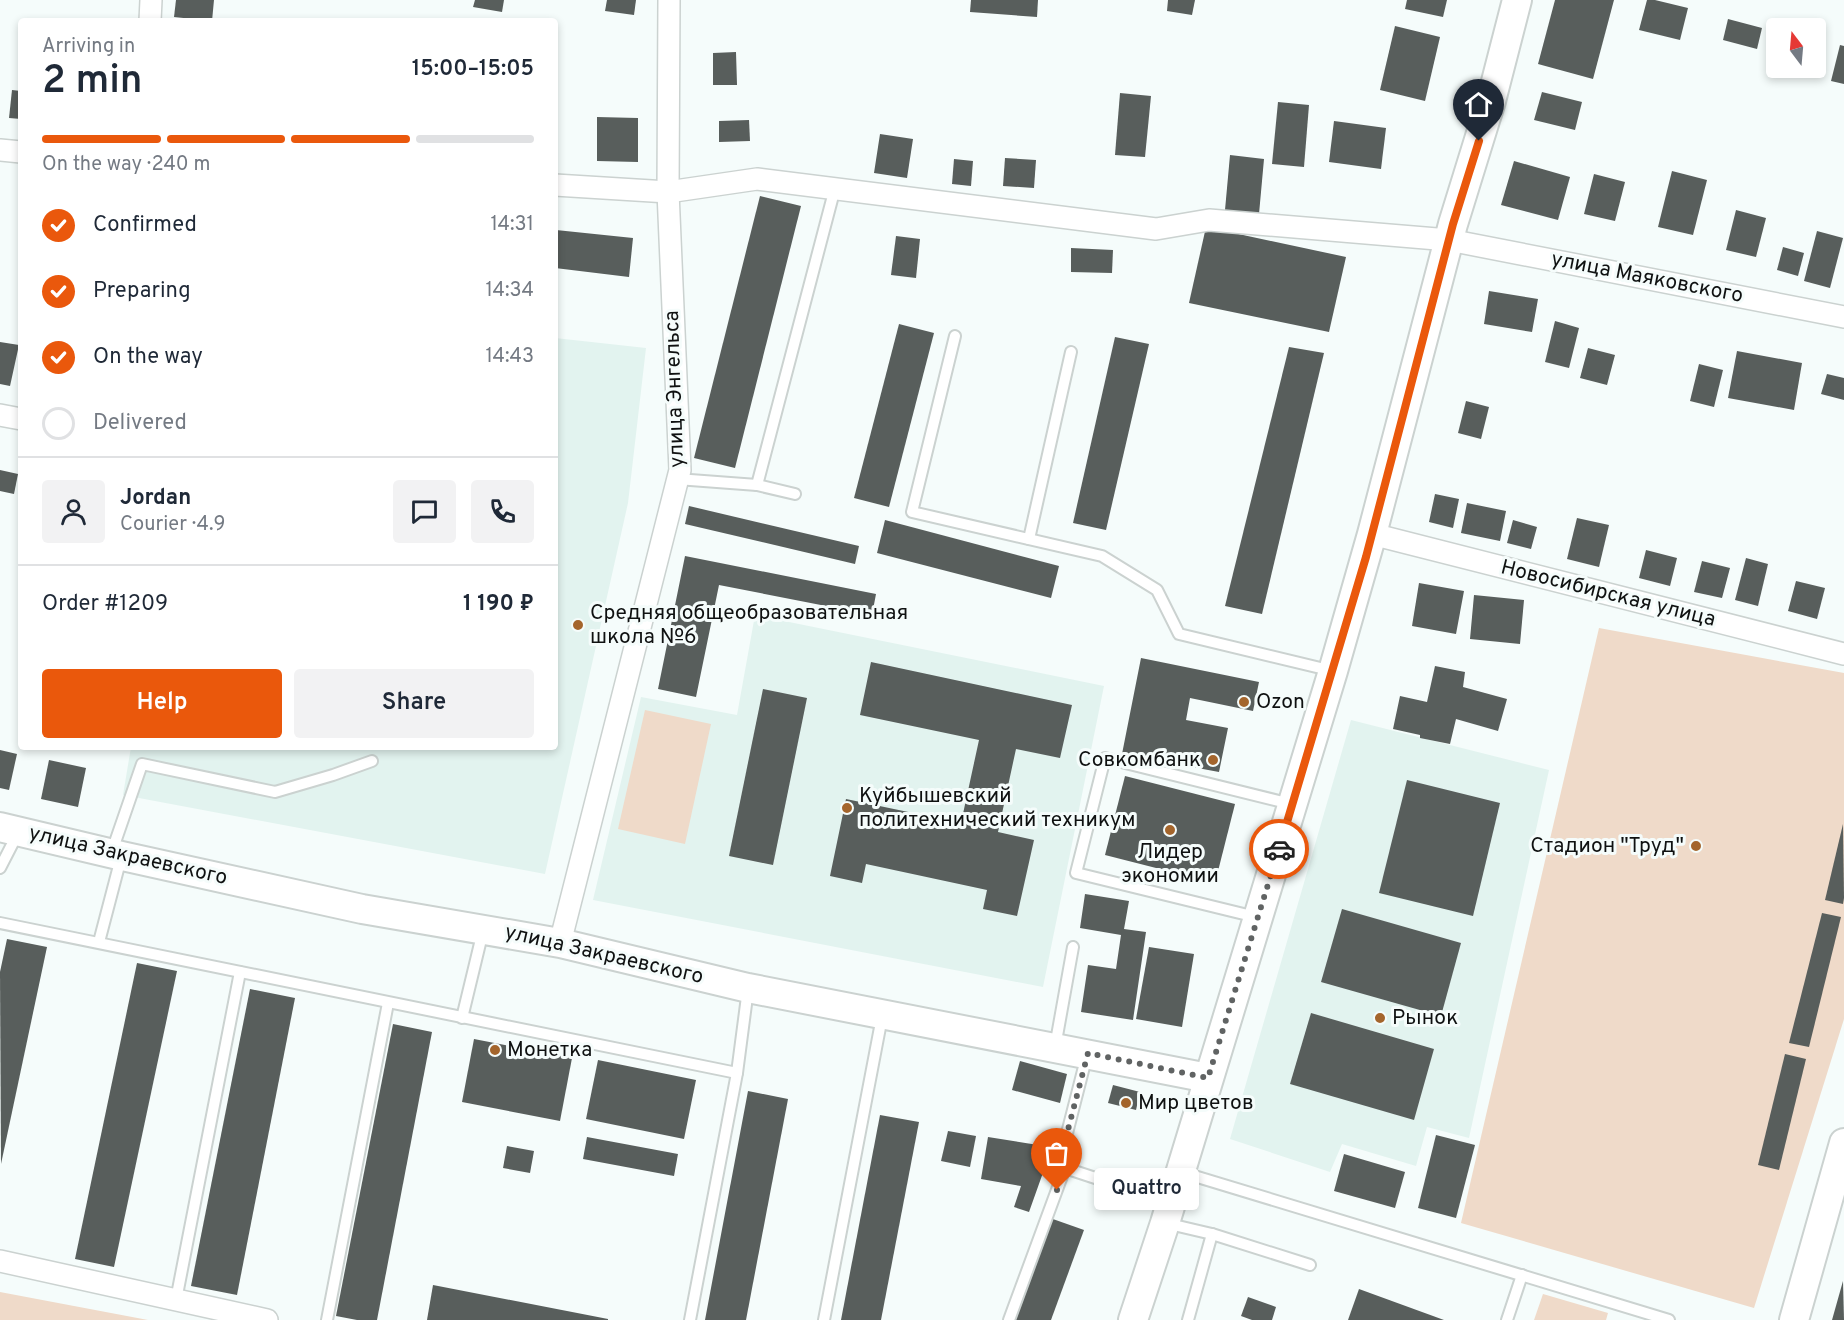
<!DOCTYPE html>
<meta charset="utf-8">
<style>
:root{--surface:#fff;--page:#f2f2f3;--text:#1f2937;--muted:#747a83;--line:#e0e1e3;--accent:#ea580c}
body{margin:0;font-family:Overpass,sans-serif;background:var(--page);color:var(--text);height:100vh;display:flex;flex-direction:column;font-size:22px;white-space:nowrap}
*{box-sizing:border-box;margin:0}
p{font-size:20px;color:var(--muted)}
.icon{flex:none;width:33px;height:33px;fill:none;stroke:currentColor;stroke-width:2;stroke-linecap:round;stroke-linejoin:round}
.map{position:relative;flex:1;overflow:hidden}
.side{position:absolute;left:18px;top:18px;width:540px;height:732px;display:flex;flex-direction:column;background:var(--surface);border-radius:6px;box-shadow:0 3px 9px #0003}
.side>*{flex:none}
.needle{width:39px;rotate:344deg}
.tools{position:absolute;left:1766px;top:18px;display:grid;gap:12px}
.tools a{display:grid;place-items:center;width:60px;height:60px;border-radius:6px;background:var(--surface);box-shadow:0 3px 9px #0003;font-size:30px}
.pin{position:absolute;display:grid;place-items:center;width:51px;height:51px;color:#fff;margin:-62px -26px;border-radius:50% 50% 50% 0;rotate:-45deg;box-shadow:0 0 6px #0007}
.pin .icon{rotate:45deg}
.courier{position:absolute;display:grid;place-items:center;width:60px;height:60px;margin:-30px;border:4px solid #ea580c;border-radius:50%;background:#fff;color:#222;box-shadow:0 2px 8px #0007}
.bubble{position:absolute;height:42px;border-radius:6px;background:var(--surface);box-shadow:0 3px 9px #0003;font-size:20px;font-weight:600;line-height:42px;text-align:center}
.summary em{font-style:normal;font-weight:600}
.summary div{display:flex;flex-direction:column-reverse}
.summary{display:flex;align-items:center;justify-content:space-between;height:102px;padding:0 24px}
h1{font-size:39px;font-weight:600;line-height:45px}
.bar{display:grid;grid-template-columns:repeat(4,1fr);gap:9px 6px;align-content:center;height:72px;padding:0 24px}
.bar i{height:8px;border-radius:4px;background:var(--line)}
.bar .on{background:var(--accent)}
.bar p{grid-column:span 4}
.line{display:flex;align-items:center;gap:15px;padding:0 24px;border-top:2px solid var(--line)}
.line div{flex:1}
.round{display:grid;place-items:center;flex:none;width:63px;height:63px;border-radius:6px;background:var(--page)}
ol{padding:0 24px;list-style:none}
li{display:flex;align-items:center;gap:18px;height:66px}
li p{margin-inline-start:auto}
li .icon{padding:6px;border-radius:50%;background:var(--accent);color:#fff;stroke-width:4}
li:last-child{color:var(--muted)}
li i{width:33px;height:33px;border:3px solid var(--line);border-radius:50%}
.primary-button{display:flex;gap:12px;margin-top:auto;padding:12px 24px}
.primary-button a{flex:1;height:69px;border-radius:6px;background:var(--accent);color:#fff;font-size:24px;font-weight:600;line-height:69px;text-align:center}
.primary-button a+a{background:var(--page);color:var(--text)}
.map>svg:first-child{display:block}
.built{fill:#e2f3ef}
.green{fill:#efdac9}
.building{fill:#585e5c}
.lines{fill:none;stroke-linecap:round;stroke-linejoin:round}
.lane-casing{stroke:#cbd2d0;stroke-width:14}
.street-casing{stroke:#cbd2d0;stroke-width:24}
.secondary-casing{stroke:#cbd2d0;stroke-width:32}
.lane{stroke:#fff;stroke-width:10}
.street{stroke:#fff;stroke-width:21}
.secondary{stroke:#fff;stroke-width:28}
.done{stroke:#606363;stroke-width:6;stroke-dasharray:0 10.8}
.route{stroke:#ea580c;stroke-width:8}
.poi-dot{fill:#a4652c;stroke:#f5fcfb;stroke-width:2}
.labels{text-anchor:middle;dominant-baseline:central;stroke-width:6;stroke-linejoin:round;paint-order:stroke}
.street-label{font-size:21px;fill:#0f1111;stroke:#f5fcfb}
.poi-label{font-size:21px;fill:#0f1111;stroke:#f5fcfb;text-anchor:start}
</style>
<div class="map">
<svg width="1844" height="1320" viewBox="0 0 1844 1320">
<rect width="100%" height="100%" fill="#f5fcfb"/>
<g class="built">
<path d="M555 338 646 348 628 503 545 874 123 795 131 747H555Z"/>
<path d="M755 615 1104 686 1043 987 593 900 641 697 737 715Z"/>
<path d="M1351 720 1549 770 1469 1138 1427 1127 1416 1166 1342 1144 1330 1172 1230 1139Z"/>
</g>
<g class="green">
<path d="M1599 628 1844 673V1019L1754 1308 1461 1223Z"/>
<path d="M645 710 711 724 685 844 618 829Z"/>
<path d="M0 1292 148 1320H0Z"/>
<path d="M1543 1294 1608 1313 1606 1320H1534Z"/>
</g>
<g class="building">
<path d="M176 0H214L212 21 174 17Z"/>
<path d="M475 0H504L502 12 473 7Z"/>
<path d="M607 0H636L634 15 605 11Z"/>
<path d="M971 0H1038L1037 17 970 12Z"/>
<path d="M1168 0H1195L1192 15 1167 11Z"/>
<path d="M1407 0H1447L1443 17 1405 9Z"/>
<path d="M1555 0H1614L1593 79 1538 64Z"/>
<path d="M1647 0H1655L1688 8 1680 40 1639 30Z"/>
<path d="M1728 19 1762 28 1757 49 1723 40Z"/>
<path d="M1395 26 1440 37 1425 101 1380 90Z"/>
<path d="M1815 39 1823 41 1817 66 1815 65Z"/>
<path d="M1840 45 1844 46V84L1831 81Z"/>
<path d="M736 52 737 85H713V53Z"/>
<path d="M12 90 21 91V119L9 118Z"/>
<path d="M1542 92 1582 102 1575 130 1534 120Z"/>
<path d="M1120 93 1151 96 1145 157 1115 155Z"/>
<path d="M1278 102 1309 105 1304 167 1272 164Z"/>
<path d="M597 117 638 118V162L597 161Z"/>
<path d="M749 120 750 141 719 142V121Z"/>
<path d="M1334 121 1386 128 1381 169 1329 162Z"/>
<path d="M880 134 913 139 907 178 874 173Z"/>
<path d="M1230 155 1264 159 1259 214 1225 210Z"/>
<path d="M1005 158 1036 160 1034 188 1003 186Z"/>
<path d="M954 159 973 161 971 186 952 184Z"/>
<path d="M1514 161 1570 177 1558 220 1501 205Z"/>
<path d="M1672 171 1707 180 1693 235 1658 227Z"/>
<path d="M1594 174 1625 182 1615 221 1584 214Z"/>
<path d="M760 196 801 206 735 468 694 458Z"/>
<path d="M1736 210 1766 218 1756 257 1726 250Z"/>
<path d="M1206 227 1346 257 1329 332 1189 303Z"/>
<path d="M556 230 633 238 629 277 555 268Z"/>
<path d="M1817 231 1843 238 1830 288 1804 281Z"/>
<path d="M896 236 920 239 916 278 891 275Z"/>
<path d="M1783 247 1804 253 1798 276 1777 270Z"/>
<path d="M1071 248 1113 250 1112 273 1071 272Z"/>
<path d="M1489 291 1538 299 1532 332 1484 324Z"/>
<path d="M1555 321 1579 328 1569 368 1545 362Z"/>
<path d="M899 324 934 333 889 507 854 498Z"/>
<path d="M1115 337 1149 344 1106 530 1073 523Z"/>
<path d="M0 342 19 345 10 386 0 384Z"/>
<path d="M1289 347 1324 353 1262 614 1225 606Z"/>
<path d="M1588 348 1615 355 1607 385 1580 378Z"/>
<path d="M1737 351 1802 363 1794 410 1728 398Z"/>
<path d="M1699 364 1723 370 1714 407 1690 401Z"/>
<path d="M1827 374 1844 378V400L1821 394Z"/>
<path d="M1466 401 1489 407 1481 439 1458 433Z"/>
<path d="M0 470 18 474 14 494 0 491Z"/>
<path d="M1435 494 1459 499 1453 528 1429 522Z"/>
<path d="M1467 503 1506 511 1500 541 1461 533Z"/>
<path d="M689 506 859 546 855 564 685 524Z"/>
<path d="M1577 518 1609 525 1599 567 1567 559Z"/>
<path d="M885 520 1059 566 1051 598 877 553Z"/>
<path d="M1513 520 1537 527 1531 549 1507 543Z"/>
<path d="M1646 550 1677 558 1670 586 1639 578Z"/>
<path d="M685 556 876 594 872 615 719 585 696 697 658 689Z"/>
<path d="M1746 558 1768 564 1758 606 1735 600Z"/>
<path d="M1702 561 1730 568 1722 598 1694 592Z"/>
<path d="M1796 581 1825 588 1817 619 1788 611Z"/>
<path d="M1419 583 1464 591 1456 634 1412 626Z"/>
<path d="M1474 595 1524 600 1520 644 1470 639Z"/>
<path d="M1141 658 1259 682 1253 711 1190 698 1186 720 1228 728 1219 772 1122 754Z"/>
<path d="M871 662 1072 705 1060 758 1016 749 998 832 1034 840 1017 916 983 909 987 890 866 864 862 883 830 876 846 799 961 823 979 740 860 715Z"/>
<path d="M1435 666 1465 672 1463 687 1507 699 1498 731 1456 719 1450 744 1420 738V735L1393 729 1400 696 1427 702Z"/>
<path d="M763 689 807 698 773 865 729 856Z"/>
<path d="M0 750 17 754 9 790 0 788Z"/>
<path d="M49 760 86 768 78 807 41 799Z"/>
<path d="M1125 776 1235 804 1215 883 1105 855Z"/>
<path d="M1407 780 1500 803 1473 916 1379 893Z"/>
<path d="M1843 824 1844 898 1843 904 1825 900Z"/>
<path d="M1085 894 1129 901 1124 929 1146 932 1133 1020 1081 1012 1088 965 1116 969 1121 935 1080 928Z"/>
<path d="M1342 909 1461 943 1441 1016 1321 982Z"/>
<path d="M1822 913 1841 917 1809 1047 1789 1043Z"/>
<path d="M7 939 47 947 1 1164 0 972Z"/>
<path d="M1149 947 1194 954 1182 1027 1136 1019Z"/>
<path d="M137 963 177 971 114 1267 75 1259Z"/>
<path d="M250 989 295 998 237 1295 191 1286Z"/>
<path d="M1311 1013 1434 1049 1414 1120 1290 1084Z"/>
<path d="M393 1024 432 1032 377 1320H357L336 1316Z"/>
<path d="M474 1039 572 1058 560 1121 462 1102Z"/>
<path d="M1785 1054 1806 1059 1779 1170 1758 1165Z"/>
<path d="M598 1060 696 1080 684 1139 586 1119Z"/>
<path d="M1020 1061 1067 1074 1060 1103 1012 1090Z"/>
<path d="M1113 1085 1140 1092 1136 1110 1108 1103Z"/>
<path d="M748 1091 788 1099 746 1320H705Z"/>
<path d="M880 1115 919 1122 881 1320H841Z"/>
<path d="M948 1131 976 1136 970 1167 941 1161Z"/>
<path d="M1436 1135 1475 1145 1456 1218 1418 1208Z"/>
<path d="M587 1137 678 1154 674 1176 583 1159Z"/>
<path d="M988 1137 1038 1145V1149L1050 1153 1029 1212 1014 1207 1021 1186 981 1179Z"/>
<path d="M507 1146 534 1151 530 1173 503 1168Z"/>
<path d="M1344 1154 1405 1172 1395 1208 1334 1191Z"/>
<path d="M1050 1218 1084 1230 1051 1320H1012Z"/>
<path d="M1843 1281 1844 1320H1832Z"/>
<path d="M433 1285 608 1319V1320H427Z"/>
<path d="M1359 1289 1444 1320H1348Z"/>
<path d="M1248 1297 1276 1307 1272 1320H1252L1241 1316Z"/>
</g>
<g class="lines">
<g class="lane-casing">
<g id="lane">
<path d="M955 336 912 512 1102 556 1157 590 1179 634 1333 671"/>
<path d="M677 479 757 485 835 188"/>
<path d="M757 485 795 494"/>
<path d="M1029 539 1071 352"/>
<path d="M111 854 142 764 275 792 333 775 372 761"/>
<path d="M0 868 18 833"/>
<path d="M1256 917 1076 873 1105 758 1291 804"/>
<path d="M0 923 737 1073 748 989"/>
<path d="M99 942 121 858"/>
<path d="M462 1018 483 931"/>
<path d="M1055 1047 1073 947"/>
<path d="M1065 1168 1064 1145 1087 1055"/>
<path d="M1181 1172 1669 1320"/>
<path d="M1165 1223 1212 1234 1310 1265"/>
<path d="M176 1300 240 972"/>
<path d="M327 1320 388 1003"/>
<path d="M690 1320 737 1073"/>
<path d="M824 1320 882 1017"/>
<path d="M1009 1320 1065 1168 1171 1203"/>
<path d="M1188 1320 1212 1234"/>
<path d="M1507 1320 1522 1275"/>
</g>
</g>
<g class="street-casing">
<g id="street">
<path d="M150 21 151 0"/>
<path d="M0 150 21 152"/>
<path d="M555 185 668 192 757 179 1156 229 1209 220 1449 240 1844 317"/>
<path d="M0 415 21 419"/>
<path d="M1372 534 1844 654"/>
<path d="M560 943 680 470 668 192 669 0"/>
<path d="M0 1261 267 1320"/>
</g>
</g>
<g class="secondary-casing">
<g id="secondary">
<path d="M0 827 122 856 362 909 560 943 748 988 1208 1078"/>
<path d="M1133 1320 1165 1223 1333 671 1372 534 1453 224 1491 101 1517 0"/>
<path d="M1794 1320 1844 1143"/>
</g>
</g>
<use href="#lane" class="lane"/>
<use href="#street" class="street"/>
<use href="#secondary" class="secondary"/>
</g>
<g class="lines">
<path class="done" d="M1057 1190 1065 1168 1064 1145 1088 1053 1208 1078 1279 849"/>
<path class="route" d="M1279 849 1366 557 1453 224 1479 141"/>
</g>
<g class="poi-dot">
<circle cx="578" cy="625" r="6"/>
<circle cx="1244" cy="702" r="6"/>
<circle cx="1213" cy="760" r="6"/>
<circle cx="847" cy="808" r="6"/>
<circle cx="1170" cy="830" r="6"/>
<circle cx="1696" cy="846" r="6"/>
<circle cx="1380" cy="1018" r="6"/>
<circle cx="495" cy="1050" r="6"/>
<circle cx="1126" cy="1103" r="6"/>
</g>
<g class="labels">
<g class="street-label">
<text transform="translate(1647 278) rotate(11)">улица Маяковского</text>
<text transform="translate(675 389) rotate(-92)">улица Энгельса</text>
<text transform="translate(1608 594) rotate(14)">Новосибирская улица</text>
<text transform="translate(128 856) rotate(13)">улица Закраевского</text>
<text transform="translate(604 955) rotate(13)">улица Закраевского</text>
</g>
<g class="poi-label">
<text x="590" y="613">Средняя общеобразовательная<tspan x="590" dy="24">школа №6</tspan></text>
<text x="1256" y="702">Ozon</text>
<text x="1201" y="760" text-anchor="end">Совкомбанк</text>
<text x="859" y="796">Куйбышевский<tspan x="859" dy="24">политехнический техникум</tspan></text>
<text x="1684" y="846" text-anchor="end">Стадион "Труд"</text>
<text x="1170" y="852" text-anchor="middle">Лидер<tspan x="1170" dy="24">экономии</tspan></text>
<text x="1392" y="1018">Рынок</text>
<text x="507" y="1050">Монетка</text>
<text x="1138" y="1103">Мир цветов</text>
</g>
</g>
</svg>
<div class="tools">
<a><svg class="needle" viewBox="-14 -14 28 28"><path d="M0-13l5 13h-10z" fill="#e53935"/><path d="M0 13l5-13h-10z" fill="#747a83"/></svg></a>
</div>
<div class="pin" style="left:1057px;top:1190px;background:#ea580c"><svg class="icon" aria-label="bag" viewBox="0 0 24 24"><path d="M5 8h14l-1 12H6zM9 8a3 3 0 0 1 6 0"/></svg></div>
<div class="pin" style="left:1479px;top:141px;background:#1f2937"><svg class="icon" aria-label="home" viewBox="0 0 24 24"><path d="M3 11l9-7 9 7M6 9v11h12V9"/></svg></div>
<div class="courier" style="left:1279px;top:849px"><svg class="icon" aria-label="car" viewBox="0 0 24 24"><path d="M5 17H2v-5l4-1 3-4h7l3 4 3 1v5h-3M9 17h6M6 11h13"/><circle cx="7" cy="17" r="2"/><circle cx="17" cy="17" r="2"/></svg></div>
<div class="bubble" style="left:1094px;top:1168px;width:105px">Quattro</div>
<section class="side">
<div class="summary"><div><h1>2 min</h1><p>Arriving in</p></div><em>15:00–15:05</em></div>
<div class="bar"><i class="on"></i><i class="on"></i><i class="on"></i><i></i><p>On the way · 240 m</p></div>
<ol>
<li><svg class="icon" aria-label="check" viewBox="0 0 24 24"><path d="M5 12l5 5 9-10"/></svg>Confirmed<p>14:31</p></li>
<li><svg class="icon" aria-label="check" viewBox="0 0 24 24"><path d="M5 12l5 5 9-10"/></svg>Preparing<p>14:34</p></li>
<li><svg class="icon" aria-label="check" viewBox="0 0 24 24"><path d="M5 12l5 5 9-10"/></svg>On the way<p>14:43</p></li>
<li><i></i>Delivered</li>
</ol>
<div class="line" style="height:108px"><a class="round"><svg class="icon" aria-label="person" viewBox="0 0 24 24"><circle cx="12" cy="8" r="4"/><path d="M4 21q1-7 8-7t8 7"/></svg></a><div><b>Jordan</b><p>Courier · 4.9</p></div><a class="round"><svg class="icon" aria-label="chat" viewBox="0 0 24 24"><path d="M4 5h16v11H9l-5 4z"/></svg></a><a class="round"><svg class="icon" aria-label="phone" viewBox="0 0 24 24"><path d="M5 4h4l2 5-3 2q2 4 5 5l2-3 5 2v4C11 20 4 13 5 4z"/></svg></a></div>
<div class="line" style="height:78px"><div>Order #1209</div><b>1 190 ₽</b></div>
<div class="primary-button"><a>Help</a><a>Share</a></div>
</section>
</div>
